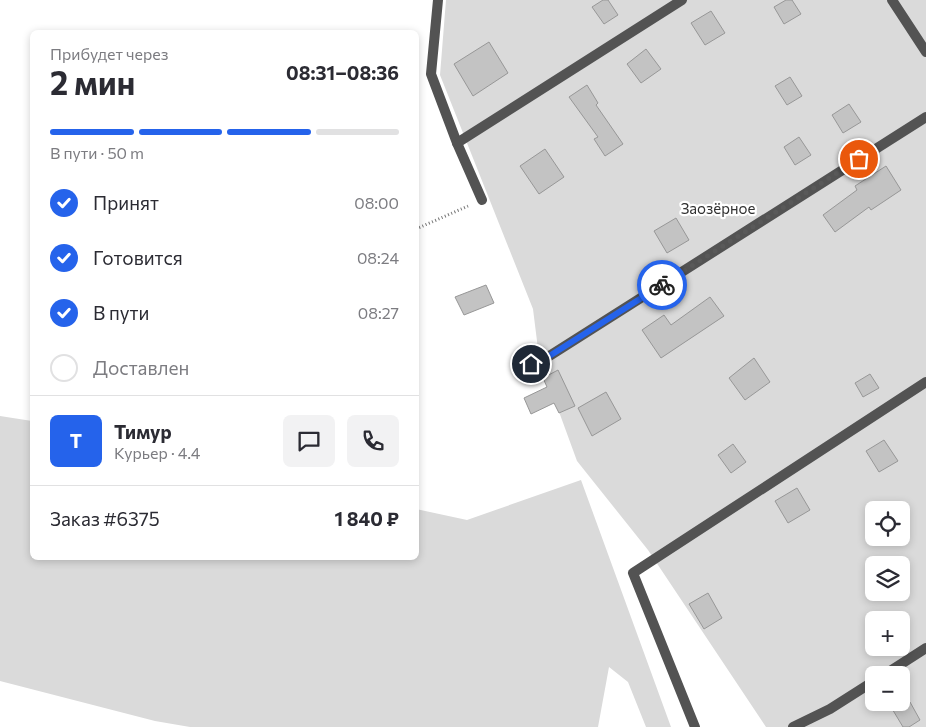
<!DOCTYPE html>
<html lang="ru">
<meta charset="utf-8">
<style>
:root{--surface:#fff;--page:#f2f2f3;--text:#2b2b33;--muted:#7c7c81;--line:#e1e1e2;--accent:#2563eb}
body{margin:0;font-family:Commissioner,sans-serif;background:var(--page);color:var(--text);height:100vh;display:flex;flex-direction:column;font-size:19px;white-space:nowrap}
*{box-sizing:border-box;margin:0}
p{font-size:16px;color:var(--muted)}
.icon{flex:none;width:28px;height:28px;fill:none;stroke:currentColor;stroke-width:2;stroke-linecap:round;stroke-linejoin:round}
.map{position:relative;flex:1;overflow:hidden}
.details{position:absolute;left:30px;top:30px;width:389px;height:530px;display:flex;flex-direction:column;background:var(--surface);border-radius:8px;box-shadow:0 2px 8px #0003}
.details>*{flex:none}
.fabs{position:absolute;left:865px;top:501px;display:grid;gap:10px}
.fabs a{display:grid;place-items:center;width:45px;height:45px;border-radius:8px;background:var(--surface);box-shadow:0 2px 8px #0003;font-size:25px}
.pin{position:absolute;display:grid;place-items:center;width:42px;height:42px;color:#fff;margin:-21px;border:2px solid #fff;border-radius:50%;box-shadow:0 1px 5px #0007}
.courier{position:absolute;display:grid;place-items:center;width:50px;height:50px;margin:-25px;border:4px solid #2563eb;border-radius:50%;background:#fff;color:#222;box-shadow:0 1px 6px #0007}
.overview em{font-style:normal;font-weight:700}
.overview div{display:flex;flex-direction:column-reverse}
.overview{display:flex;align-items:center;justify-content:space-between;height:85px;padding:0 20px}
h1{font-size:32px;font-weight:700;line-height:38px}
.bar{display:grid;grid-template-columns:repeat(4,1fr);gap:8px 5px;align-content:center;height:60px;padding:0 20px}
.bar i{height:6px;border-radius:4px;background:var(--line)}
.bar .selected{background:var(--accent)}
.bar p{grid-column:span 4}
.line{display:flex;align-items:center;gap:12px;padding:0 20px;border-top:1px solid var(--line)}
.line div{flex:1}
.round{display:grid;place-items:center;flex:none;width:52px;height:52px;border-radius:8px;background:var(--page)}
ol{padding:0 20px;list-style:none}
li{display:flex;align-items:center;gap:15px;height:55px}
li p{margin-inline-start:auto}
li .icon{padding:5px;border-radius:50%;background:var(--accent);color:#fff;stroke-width:4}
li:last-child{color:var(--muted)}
li i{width:28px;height:28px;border:2px solid var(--line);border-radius:50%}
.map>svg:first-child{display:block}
.green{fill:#dadada;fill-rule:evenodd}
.building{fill:#c3c3c3;stroke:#979797}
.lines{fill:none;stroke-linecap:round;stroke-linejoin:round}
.path{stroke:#757575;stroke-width:3;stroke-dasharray:1 2.5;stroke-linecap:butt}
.minor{stroke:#535353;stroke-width:10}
.done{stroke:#595959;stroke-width:5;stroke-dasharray:0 9}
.route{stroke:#2563eb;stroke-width:6}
.labels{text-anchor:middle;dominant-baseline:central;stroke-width:4.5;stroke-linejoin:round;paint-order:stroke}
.park-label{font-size:15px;fill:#313131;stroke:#fff}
</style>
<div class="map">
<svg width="926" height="727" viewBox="0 0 926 727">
<rect width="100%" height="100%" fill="#fff"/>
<g class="green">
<path d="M446 0H926V727H766L648 550 577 461 539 357 533 309 440 75ZM874 510H901V538H874ZM874 565H901V592H874ZM874 620H901V648H874ZM874 675H901V702H874Z"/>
<path d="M0 416 32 421V558H416V509L467 520 581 480 671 727H646L628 682 609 667 598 727H190L155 721 0 681Z"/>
</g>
<g class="building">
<path d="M603 0H608L618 15 604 24 592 7Z"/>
<path d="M786 0H792L801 14 784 24 774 7Z"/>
<path d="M711 11 725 33 705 45 691 23Z"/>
<path d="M489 42 508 73 473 96 454 64Z"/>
<path d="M646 49 661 69 641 83 627 64Z"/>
<path d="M790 77 802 96 787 105 775 86Z"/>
<path d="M587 85 598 103 596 105 623 144 605 156 594 139 598 137 569 97Z"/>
<path d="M849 104 861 122 843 133 832 115Z"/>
<path d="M799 137 811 155 795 165 784 147Z"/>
<path d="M545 149 564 177 539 194 520 166Z"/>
<path d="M886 166 901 190 871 210 869 207 835 232 823 215 857 190 855 186Z"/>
<path d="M676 218 689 240 667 253 654 231Z"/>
<path d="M486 285 494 303 464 315 455 297Z"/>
<path d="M710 297 724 316 661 358 642 330 664 315 671 325Z"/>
<path d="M754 358 770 382 745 400 729 378Z"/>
<path d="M558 370 575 406 559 413 554 403 531 414 524 398 547 387 543 378Z"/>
<path d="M870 374 879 388 863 397 855 383Z"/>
<path d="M606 392 621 419 592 436 578 408Z"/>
<path d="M884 440 898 461 879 472 866 451Z"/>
<path d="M733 444 746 462 731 473 718 455Z"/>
<path d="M797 488 810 510 788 523 775 501Z"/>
<path d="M708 593 722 618 704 629 689 604Z"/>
<path d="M888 702H910L920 720 909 727H903Z"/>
</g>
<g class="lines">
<path class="path" d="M416 229 468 206"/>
<g class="minor">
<path d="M438 0 431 74 457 143 482 200"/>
<path d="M892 0 926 52"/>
<path d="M457 143 682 0"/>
<path d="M531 364 543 360 926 117"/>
<path d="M884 675 926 648"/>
<path d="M695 727 633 573 926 382"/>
<path d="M793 727 830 709 874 681"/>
</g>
</g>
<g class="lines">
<path class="done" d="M662 285 859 159"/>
<path class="route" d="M531 364 543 360 662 285"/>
</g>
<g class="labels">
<g class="park-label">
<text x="718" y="208">Заозёрное</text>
</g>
</g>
</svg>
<div class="fabs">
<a><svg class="icon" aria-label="locate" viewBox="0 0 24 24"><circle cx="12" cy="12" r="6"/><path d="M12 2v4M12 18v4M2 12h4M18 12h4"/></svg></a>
<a><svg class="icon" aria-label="layers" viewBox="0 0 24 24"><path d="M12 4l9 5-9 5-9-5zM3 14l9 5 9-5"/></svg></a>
<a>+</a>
<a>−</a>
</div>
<div class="pin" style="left:859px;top:159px;background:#ea580c"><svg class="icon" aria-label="bag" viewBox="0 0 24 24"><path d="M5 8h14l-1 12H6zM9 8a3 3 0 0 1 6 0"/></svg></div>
<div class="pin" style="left:531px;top:364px;background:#1f2937"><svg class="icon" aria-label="home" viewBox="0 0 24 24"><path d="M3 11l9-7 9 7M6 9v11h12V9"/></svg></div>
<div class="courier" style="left:662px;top:285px"><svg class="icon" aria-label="bike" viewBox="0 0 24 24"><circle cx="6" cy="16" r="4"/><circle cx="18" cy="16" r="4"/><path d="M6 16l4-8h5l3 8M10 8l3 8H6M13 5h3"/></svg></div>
<section class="details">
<div class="overview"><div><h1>2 мин</h1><p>Прибудет через</p></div><em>08:31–08:36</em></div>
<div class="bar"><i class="selected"></i><i class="selected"></i><i class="selected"></i><i></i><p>В пути · 50 m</p></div>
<ol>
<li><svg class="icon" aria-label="check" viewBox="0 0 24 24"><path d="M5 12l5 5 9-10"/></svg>Принят<p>08:00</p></li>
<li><svg class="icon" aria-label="check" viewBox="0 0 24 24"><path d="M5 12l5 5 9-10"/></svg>Готовится<p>08:24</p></li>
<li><svg class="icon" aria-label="check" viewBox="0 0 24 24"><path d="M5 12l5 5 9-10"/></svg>В пути<p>08:27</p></li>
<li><i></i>Доставлен</li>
</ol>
<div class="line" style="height:90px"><b class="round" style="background:var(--accent);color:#fff">Т</b><div><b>Тимур</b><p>Курьер · 4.4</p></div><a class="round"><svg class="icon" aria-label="chat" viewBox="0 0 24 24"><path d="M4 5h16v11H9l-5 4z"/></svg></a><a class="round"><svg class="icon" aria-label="phone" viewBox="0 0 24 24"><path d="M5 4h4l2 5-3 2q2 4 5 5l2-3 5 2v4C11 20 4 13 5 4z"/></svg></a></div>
<div class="line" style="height:65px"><div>Заказ #6375</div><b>1 840 ₽</b></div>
</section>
</div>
